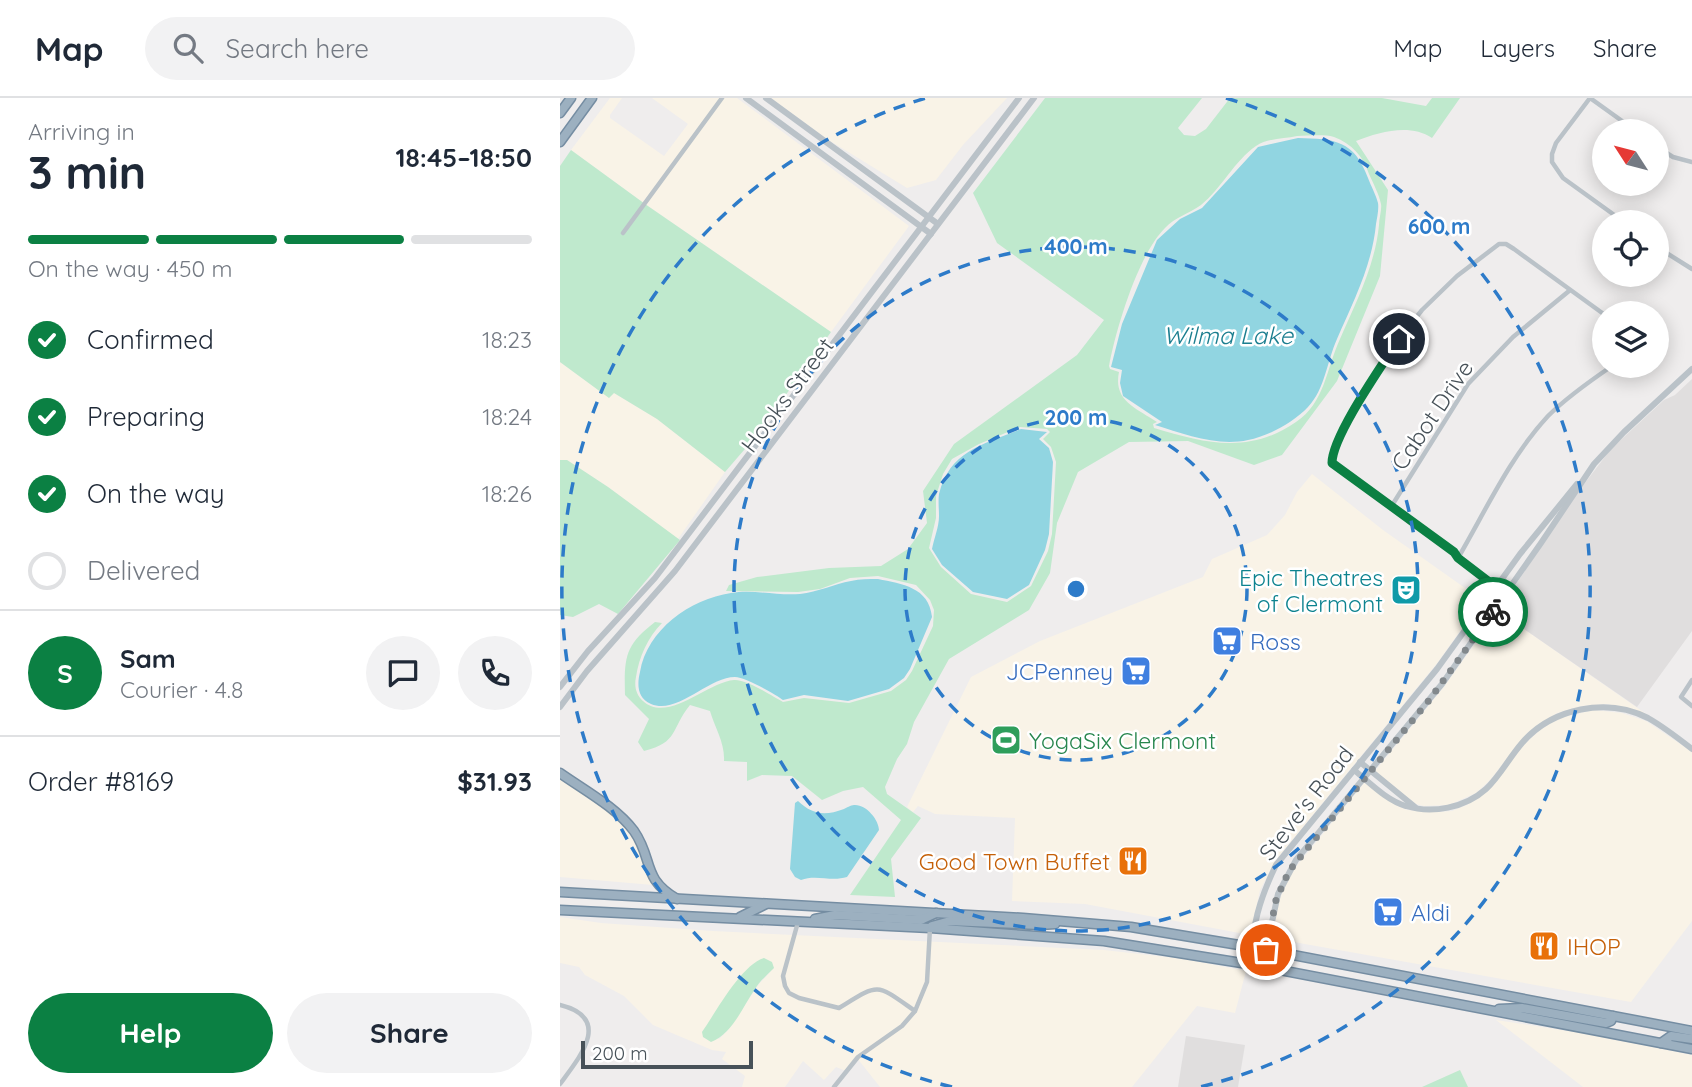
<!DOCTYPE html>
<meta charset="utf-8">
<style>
:root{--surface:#fff;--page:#f2f2f3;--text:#1f2937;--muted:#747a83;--line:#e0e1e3;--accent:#0b8043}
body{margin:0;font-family:Quicksand,sans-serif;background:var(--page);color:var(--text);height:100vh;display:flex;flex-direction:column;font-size:26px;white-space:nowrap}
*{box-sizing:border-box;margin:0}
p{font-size:23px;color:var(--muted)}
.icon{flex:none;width:38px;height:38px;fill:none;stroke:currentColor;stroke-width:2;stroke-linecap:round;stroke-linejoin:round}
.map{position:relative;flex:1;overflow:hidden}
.sheet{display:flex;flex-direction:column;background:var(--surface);width:560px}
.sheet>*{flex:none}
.needle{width:46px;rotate:306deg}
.buttons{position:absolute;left:1032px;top:21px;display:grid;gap:14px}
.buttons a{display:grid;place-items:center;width:77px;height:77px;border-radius:50%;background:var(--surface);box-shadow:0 4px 18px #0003;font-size:35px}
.scale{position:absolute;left:21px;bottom:18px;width:172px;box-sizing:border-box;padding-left:7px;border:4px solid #475158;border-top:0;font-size:19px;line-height:24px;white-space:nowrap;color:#475158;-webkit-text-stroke:5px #fff;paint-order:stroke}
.pin{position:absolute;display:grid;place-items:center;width:60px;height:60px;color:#fff;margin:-30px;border:4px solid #fff;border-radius:50%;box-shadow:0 2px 7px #0007}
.courier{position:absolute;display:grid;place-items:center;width:70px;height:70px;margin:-35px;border:5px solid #0b8043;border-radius:50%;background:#fff;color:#222;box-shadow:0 2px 9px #0007}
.summary em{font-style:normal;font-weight:800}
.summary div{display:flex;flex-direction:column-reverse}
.summary{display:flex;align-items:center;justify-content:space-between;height:119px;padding:0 28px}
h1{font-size:46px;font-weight:800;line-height:52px}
.bar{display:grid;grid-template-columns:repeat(4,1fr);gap:10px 7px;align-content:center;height:84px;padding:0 28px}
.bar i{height:9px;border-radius:5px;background:var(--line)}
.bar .current{background:var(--accent)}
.bar p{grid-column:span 4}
.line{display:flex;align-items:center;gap:18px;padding:0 28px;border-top:2px solid var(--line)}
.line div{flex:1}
.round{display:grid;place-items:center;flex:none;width:74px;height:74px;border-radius:37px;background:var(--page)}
ol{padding:0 28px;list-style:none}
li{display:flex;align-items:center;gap:21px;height:77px}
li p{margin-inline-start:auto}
li .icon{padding:7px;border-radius:50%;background:var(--accent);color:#fff;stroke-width:4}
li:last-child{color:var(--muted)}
li i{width:38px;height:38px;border:4px solid var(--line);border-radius:50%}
.primary-button{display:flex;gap:14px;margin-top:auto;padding:14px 28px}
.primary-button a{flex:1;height:80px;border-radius:42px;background:var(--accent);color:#fff;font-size:28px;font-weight:800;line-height:80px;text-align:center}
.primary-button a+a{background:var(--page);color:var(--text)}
header{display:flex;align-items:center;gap:42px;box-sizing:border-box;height:98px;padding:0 35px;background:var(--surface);border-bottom:2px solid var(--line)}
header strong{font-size:33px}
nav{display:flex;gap:38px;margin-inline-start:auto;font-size:24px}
.search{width:490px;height:63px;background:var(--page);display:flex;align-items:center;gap:18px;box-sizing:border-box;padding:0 24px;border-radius:38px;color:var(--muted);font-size:26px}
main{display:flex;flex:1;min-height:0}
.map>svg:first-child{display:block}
.commercial{fill:#f9f3e7;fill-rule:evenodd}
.education{fill:#e0dede}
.green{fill:#bfe9cd;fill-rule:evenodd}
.water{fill:#91d5e1}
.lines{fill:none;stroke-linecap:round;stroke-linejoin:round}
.trunk-casing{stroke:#758da2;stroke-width:11}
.minor{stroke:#bac2c8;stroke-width:4.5}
.tertiary{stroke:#bac2c8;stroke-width:6}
.trunk{stroke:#9cb0c0;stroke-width:8}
.done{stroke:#82888c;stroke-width:7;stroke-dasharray:0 12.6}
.route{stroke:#0b8043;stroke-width:9}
.ring{fill:none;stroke:#2d7bc9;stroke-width:3.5;stroke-dasharray:12 9}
.labels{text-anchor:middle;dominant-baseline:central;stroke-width:5;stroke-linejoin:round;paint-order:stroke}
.street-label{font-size:23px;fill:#475158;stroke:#fff}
.culture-label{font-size:23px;fill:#0d838f;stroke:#fff;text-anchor:end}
.shop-label{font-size:23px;fill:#366cbe;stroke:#fff;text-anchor:start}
.leisure-label{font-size:23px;fill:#27864d;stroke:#fff;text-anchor:start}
.food-label{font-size:23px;fill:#c56008;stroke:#fff;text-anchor:end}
.water-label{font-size:24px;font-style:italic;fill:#1b7e8f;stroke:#fff}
.centre{fill:#2d7bc9;stroke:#fff;stroke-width:3.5}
.ring-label{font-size:21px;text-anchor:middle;font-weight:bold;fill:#2d7bc9;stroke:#fff;stroke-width:5;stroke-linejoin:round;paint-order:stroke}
</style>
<header>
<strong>Map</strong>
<div class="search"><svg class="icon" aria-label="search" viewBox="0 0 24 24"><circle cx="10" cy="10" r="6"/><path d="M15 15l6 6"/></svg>Search here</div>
<nav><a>Map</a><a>Layers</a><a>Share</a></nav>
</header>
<main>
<section class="sheet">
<div class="summary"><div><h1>3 min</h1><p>Arriving in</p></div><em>18:45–18:50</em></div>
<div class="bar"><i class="current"></i><i class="current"></i><i class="current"></i><i></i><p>On the way · 450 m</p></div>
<ol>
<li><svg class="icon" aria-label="check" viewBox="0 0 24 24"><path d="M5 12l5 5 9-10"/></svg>Confirmed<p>18:23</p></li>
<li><svg class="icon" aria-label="check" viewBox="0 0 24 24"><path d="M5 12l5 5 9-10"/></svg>Preparing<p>18:24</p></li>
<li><svg class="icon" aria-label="check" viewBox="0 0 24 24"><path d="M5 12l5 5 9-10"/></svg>On the way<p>18:26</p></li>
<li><i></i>Delivered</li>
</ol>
<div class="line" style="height:126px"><b class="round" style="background:var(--accent);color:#fff">S</b><div><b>Sam</b><p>Courier · 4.8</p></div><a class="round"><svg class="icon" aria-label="chat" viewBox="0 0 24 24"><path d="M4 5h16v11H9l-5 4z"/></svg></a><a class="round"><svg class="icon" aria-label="phone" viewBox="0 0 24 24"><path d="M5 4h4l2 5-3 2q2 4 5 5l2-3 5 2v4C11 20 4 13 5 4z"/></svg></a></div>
<div class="line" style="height:91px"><div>Order #8169</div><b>$31.93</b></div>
<div class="primary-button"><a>Help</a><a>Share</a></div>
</section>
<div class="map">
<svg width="1132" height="989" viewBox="0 0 1132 989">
<rect width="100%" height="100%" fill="#efeded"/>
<g class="commercial">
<path d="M50 0H62L50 17V20L104 58 128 26 92 0H177L349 128 271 234 85 106 11 52Z"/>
<path d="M211 0H447L403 47 376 82 347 90 267 41Z"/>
<path d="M0 264 48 299 54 295 97 321 165 374 118 441 48 389 7 362H0Z"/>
<path d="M752 376 823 432 922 502 878 564 715 763 700 792 690 837 525 806 452 803 455 720 375 716 358 708 353 714 347 709 411 579 480 543 643 479 652 461 707 437 725 417 737 394Z"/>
<path d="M938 513 1089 618 1048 606 1021 608 997 615 967 635 930 682 916 695 889 707 864 708 856 706 815 673 884 589Z"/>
<path d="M1034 612 1062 615 1086 623 1132 654V823L1071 904 711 840 719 803 731 775 805 684 838 708 847 712 879 714 892 713 907 707 928 693 964 647 981 631 1000 620Z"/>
<path d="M0 679 65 727 76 744 93 787 0 779Z"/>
<path d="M0 819 41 825 153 833 544 852 624 861 686 873 675 915 637 908 572 989H320L297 960 286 973 276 969 264 982 243 963 225 989H182L185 978 162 961 166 954 152 952 93 927 64 898 25 877 19 869 0 865ZM214 870 199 886 168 932 159 941 142 934Z"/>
<path d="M936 922 1027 936 1132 957V989H1023Z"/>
</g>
<g class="education">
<path d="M1132 281V533L1077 609 938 513 1018 394 1051 351 1104 302 1115 297Z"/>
<path d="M626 938 685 947 678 989H618Z"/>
</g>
<g class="green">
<path d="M485 0H642L618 30 624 37 635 38 646 31 670 0H822L866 8 872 0H900L872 40C850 25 819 34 796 43L828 92 820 178 777 283 722 357 694 367 628 343 569 344 518 374 497 425 490 475 469 512 389 561 354 624 347 646 337 661 325 689 327 696 361 720 331 761 335 799 290 797 341 722 303 689 283 693 262 702 232 678 202 677 187 683V664L164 663C165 645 155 630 150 613L130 607C110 632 119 644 84 653L78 644 89 621 65 597C64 559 65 547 95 524L102 525C88 539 79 559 76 579 74 588 76 597 83 603 108 626 147 584 174 582 186 581 212 598 223 604L244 600 289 605 331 593 346 582 352 573 373 528 374 512 370 502 356 487 318 478 290 480 260 491 238 494 166 493 169 487 197 479 269 470 321 468 348 451 367 425 363 393 394 346 517 257 544 222 437 145 413 95ZM737 38C748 38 763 36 774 39 792 46 803 58 809 76 813 85 819 96 821 106 822 112 819 120 819 127 815 168 796 204 780 241 766 271 765 305 736 324 688 357 645 345 594 330L593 326 597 324C576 310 553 303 559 274L550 271 549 268C556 231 578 157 605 130 615 119 629 116 641 107 661 91 675 62 696 48 707 40 724 41 737 38ZM460 329 487 331 490 334 483 341 491 349 496 364 492 436 488 453 471 488 447 504 411 496 381 469 369 450 376 420V398L383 376 392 361 419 346Z"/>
<path d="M11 52 85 106 271 234 197 337 165 374 97 321 54 295 49 300 0 264V68Z"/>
<path d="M0 362H7L48 389 120 442 58 516 39 506 13 519 0 517Z"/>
<path d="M204 860 212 864 214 870C207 877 200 883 195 891 182 910 173 935 151 944L143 939 142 934C156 914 181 867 204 860Z"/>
<path d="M900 972 908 989H862Z"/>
</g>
<g class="water">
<path d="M738 40C775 41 794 42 808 80 811 88 816 97 818 105 819 111 817 120 816 126 812 168 793 204 777 241 767 263 765 291 748 309 734 324 709 338 688 342 658 349 624 336 595 327L602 324 563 298 560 285 562 272 551 269 562 226 597 142 620 121 642 110 698 49Z"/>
<path d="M461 331 487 334 479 341 489 350 493 364 489 436 485 452 469 487 447 501 413 494 382 467 372 451C374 440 379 429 379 418 379 411 378 403 379 396 390 352 423 347 461 331Z"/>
<path d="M318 481C342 486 369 489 372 519L350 571 344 580 329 591 288 603 244 597 223 602C215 596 185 579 175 579 148 579 118 617 91 606 77 600 77 586 80 574 87 532 130 501 171 495 193 491 217 498 240 496 258 494 274 486 291 483 300 481 309 481 318 481Z"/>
<path d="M238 703C253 717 265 718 284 711 286 710 291 707 294 707 306 706 319 722 319 732L287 779C271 784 256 776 241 782L235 779 230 771 235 705Z"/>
</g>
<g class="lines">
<g class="trunk-casing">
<g id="trunk">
<path d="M0 15 11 0"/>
<path d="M0 44 32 0"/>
<path d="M0 675C24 692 56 709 74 733 94 762 81 780 117 801"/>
<path d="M0 794 463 820 571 829 691 849 1132 933"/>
<path d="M0 812 370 830 544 843 694 867 1132 951"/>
<path d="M180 819 206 806"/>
<path d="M255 821 275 817 361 822 376 815"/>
<path d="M372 828 390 823 480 827 495 826"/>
<path d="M939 911 962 910 1046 925 1051 923 1053 918"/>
<path d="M1101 945 1111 938 1132 941"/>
</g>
</g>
<g class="minor">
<path d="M1030 0 996 45 992 56V64L1003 80 1064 124"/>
<path d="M1030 0 1076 33"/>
<path d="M1097 49 1113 59 1132 64"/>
<path d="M63 135 162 0"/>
<path d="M1097 149 1132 171"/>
<path d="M831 409 908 286 953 239 1009 193"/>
<path d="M898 460C926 412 950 359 988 318 1007 299 1030 283 1052 268"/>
<path d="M945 496 898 460 894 454 780 372 772 365 776 347 815 278 839 241 862 212 897 178 939 146H946L954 151 1045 217"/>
<path d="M1132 582 1121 599 1132 608"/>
<path d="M238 824 223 878 225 888 229 895 239 900 279 910C320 885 315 885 355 913"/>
<path d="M0 907C53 920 20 959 0 986"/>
<path d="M274 989 298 959 342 928 355 913 367 884 370 830"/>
</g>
<g class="tertiary">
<path d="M186 0 371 136"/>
<path d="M206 0 378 126"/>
<path d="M0 589 28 553 95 480 459 0"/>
<path d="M0 609 27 573 115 473 474 0"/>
<path d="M800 664 855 709"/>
<path d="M794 672C809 684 827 703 846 708 872 716 905 710 926 691 940 678 949 660 962 645 992 610 1047 599 1088 620 1104 629 1118 640 1132 651"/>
<path d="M694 867 706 852 718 796 736 762 882 586 981 445 1034 366 1064 334 1132 271"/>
<path d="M694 867C689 832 701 798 716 767L877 571 960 456 1017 386"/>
</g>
<use href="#trunk" class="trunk"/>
</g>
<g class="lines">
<path class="done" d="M706 852 716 802 729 773 870 601 933 514"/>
<path class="route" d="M839 241C823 266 772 338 772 365L894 454 898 460 945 496 933 514"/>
</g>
<g class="ring">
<circle cx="516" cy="491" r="171"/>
<circle cx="516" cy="491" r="342"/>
<path d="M392 989A513 513 0 0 1 366 0M666 0A513 513 0 0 1 640 989"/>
</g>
<defs>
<g id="theatre-square" transform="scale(1.575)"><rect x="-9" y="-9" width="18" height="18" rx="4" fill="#0f9aa8" stroke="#fff"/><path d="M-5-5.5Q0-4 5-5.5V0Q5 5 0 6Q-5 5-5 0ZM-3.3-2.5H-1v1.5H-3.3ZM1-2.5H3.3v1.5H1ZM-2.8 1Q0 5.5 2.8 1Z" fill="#fff"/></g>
<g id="supermarket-square" transform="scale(1.575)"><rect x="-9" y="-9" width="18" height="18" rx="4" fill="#3f7fe0" stroke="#fff"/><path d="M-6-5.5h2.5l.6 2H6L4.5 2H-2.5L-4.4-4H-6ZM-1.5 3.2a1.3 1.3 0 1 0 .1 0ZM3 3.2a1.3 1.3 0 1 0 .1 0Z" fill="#fff"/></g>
<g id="stadium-square" transform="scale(1.575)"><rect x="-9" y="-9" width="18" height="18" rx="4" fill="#2e9e5b" stroke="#fff"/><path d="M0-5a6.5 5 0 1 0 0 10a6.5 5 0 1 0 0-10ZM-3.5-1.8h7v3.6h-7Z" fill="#fff"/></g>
<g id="restaurant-square" transform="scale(1.575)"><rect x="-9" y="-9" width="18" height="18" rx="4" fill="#e8710a" stroke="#fff"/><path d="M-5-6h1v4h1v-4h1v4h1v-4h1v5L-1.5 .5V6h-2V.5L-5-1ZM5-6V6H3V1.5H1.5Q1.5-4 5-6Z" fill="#fff"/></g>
</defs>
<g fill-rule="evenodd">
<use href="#theatre-square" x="846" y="492"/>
<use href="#supermarket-square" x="667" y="543"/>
<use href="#supermarket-square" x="576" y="573"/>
<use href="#stadium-square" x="446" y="642"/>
<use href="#restaurant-square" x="573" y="763"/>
<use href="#supermarket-square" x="828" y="814"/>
<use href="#restaurant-square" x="984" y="848"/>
</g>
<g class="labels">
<g class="street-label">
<text transform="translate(227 297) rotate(-53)">Hooks Street</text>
<text transform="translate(872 317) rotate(-56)">Cabot Drive</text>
<text transform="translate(746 705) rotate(-52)">Steve's Road</text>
</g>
<g class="culture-label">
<text x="823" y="479">Epic Theatres<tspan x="823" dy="26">of Clermont</tspan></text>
</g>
<g class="shop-label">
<text x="690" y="543">Ross</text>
<text x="553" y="573" text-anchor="end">JCPenney</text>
<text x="851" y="814">Aldi</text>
</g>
<g class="leisure-label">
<text x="469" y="642">YogaSix Clermont</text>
</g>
<g class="food-label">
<text x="550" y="763">Good Town Buffet</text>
<text x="1007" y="848" text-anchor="start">IHOP</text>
</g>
<g class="water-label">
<text x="668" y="237">Wilma Lake</text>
</g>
</g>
<circle cx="516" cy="491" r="10" class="centre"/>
<g class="ring-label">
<text x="879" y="136">600 m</text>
<text x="516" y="156">400 m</text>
<text x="516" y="327">200 m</text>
</g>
</svg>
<div class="buttons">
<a><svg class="needle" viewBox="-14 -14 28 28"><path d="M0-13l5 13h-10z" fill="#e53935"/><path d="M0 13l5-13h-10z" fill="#747a83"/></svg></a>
<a><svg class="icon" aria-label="locate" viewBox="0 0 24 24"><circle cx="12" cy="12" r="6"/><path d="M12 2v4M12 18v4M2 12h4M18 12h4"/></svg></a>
<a><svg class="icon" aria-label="layers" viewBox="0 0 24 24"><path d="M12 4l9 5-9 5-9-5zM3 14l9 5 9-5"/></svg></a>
</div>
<div class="scale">200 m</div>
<div class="pin" style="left:706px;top:852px;background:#ea580c"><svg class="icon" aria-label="bag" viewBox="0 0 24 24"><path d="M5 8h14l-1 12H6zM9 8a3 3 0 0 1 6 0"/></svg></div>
<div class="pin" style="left:839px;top:241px;background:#1f2937"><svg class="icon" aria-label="home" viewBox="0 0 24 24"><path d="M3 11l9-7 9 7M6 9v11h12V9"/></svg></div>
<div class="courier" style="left:933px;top:514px"><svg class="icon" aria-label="bike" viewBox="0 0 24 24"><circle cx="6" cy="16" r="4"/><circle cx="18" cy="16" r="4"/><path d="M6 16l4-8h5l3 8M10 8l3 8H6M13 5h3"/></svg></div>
</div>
</main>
